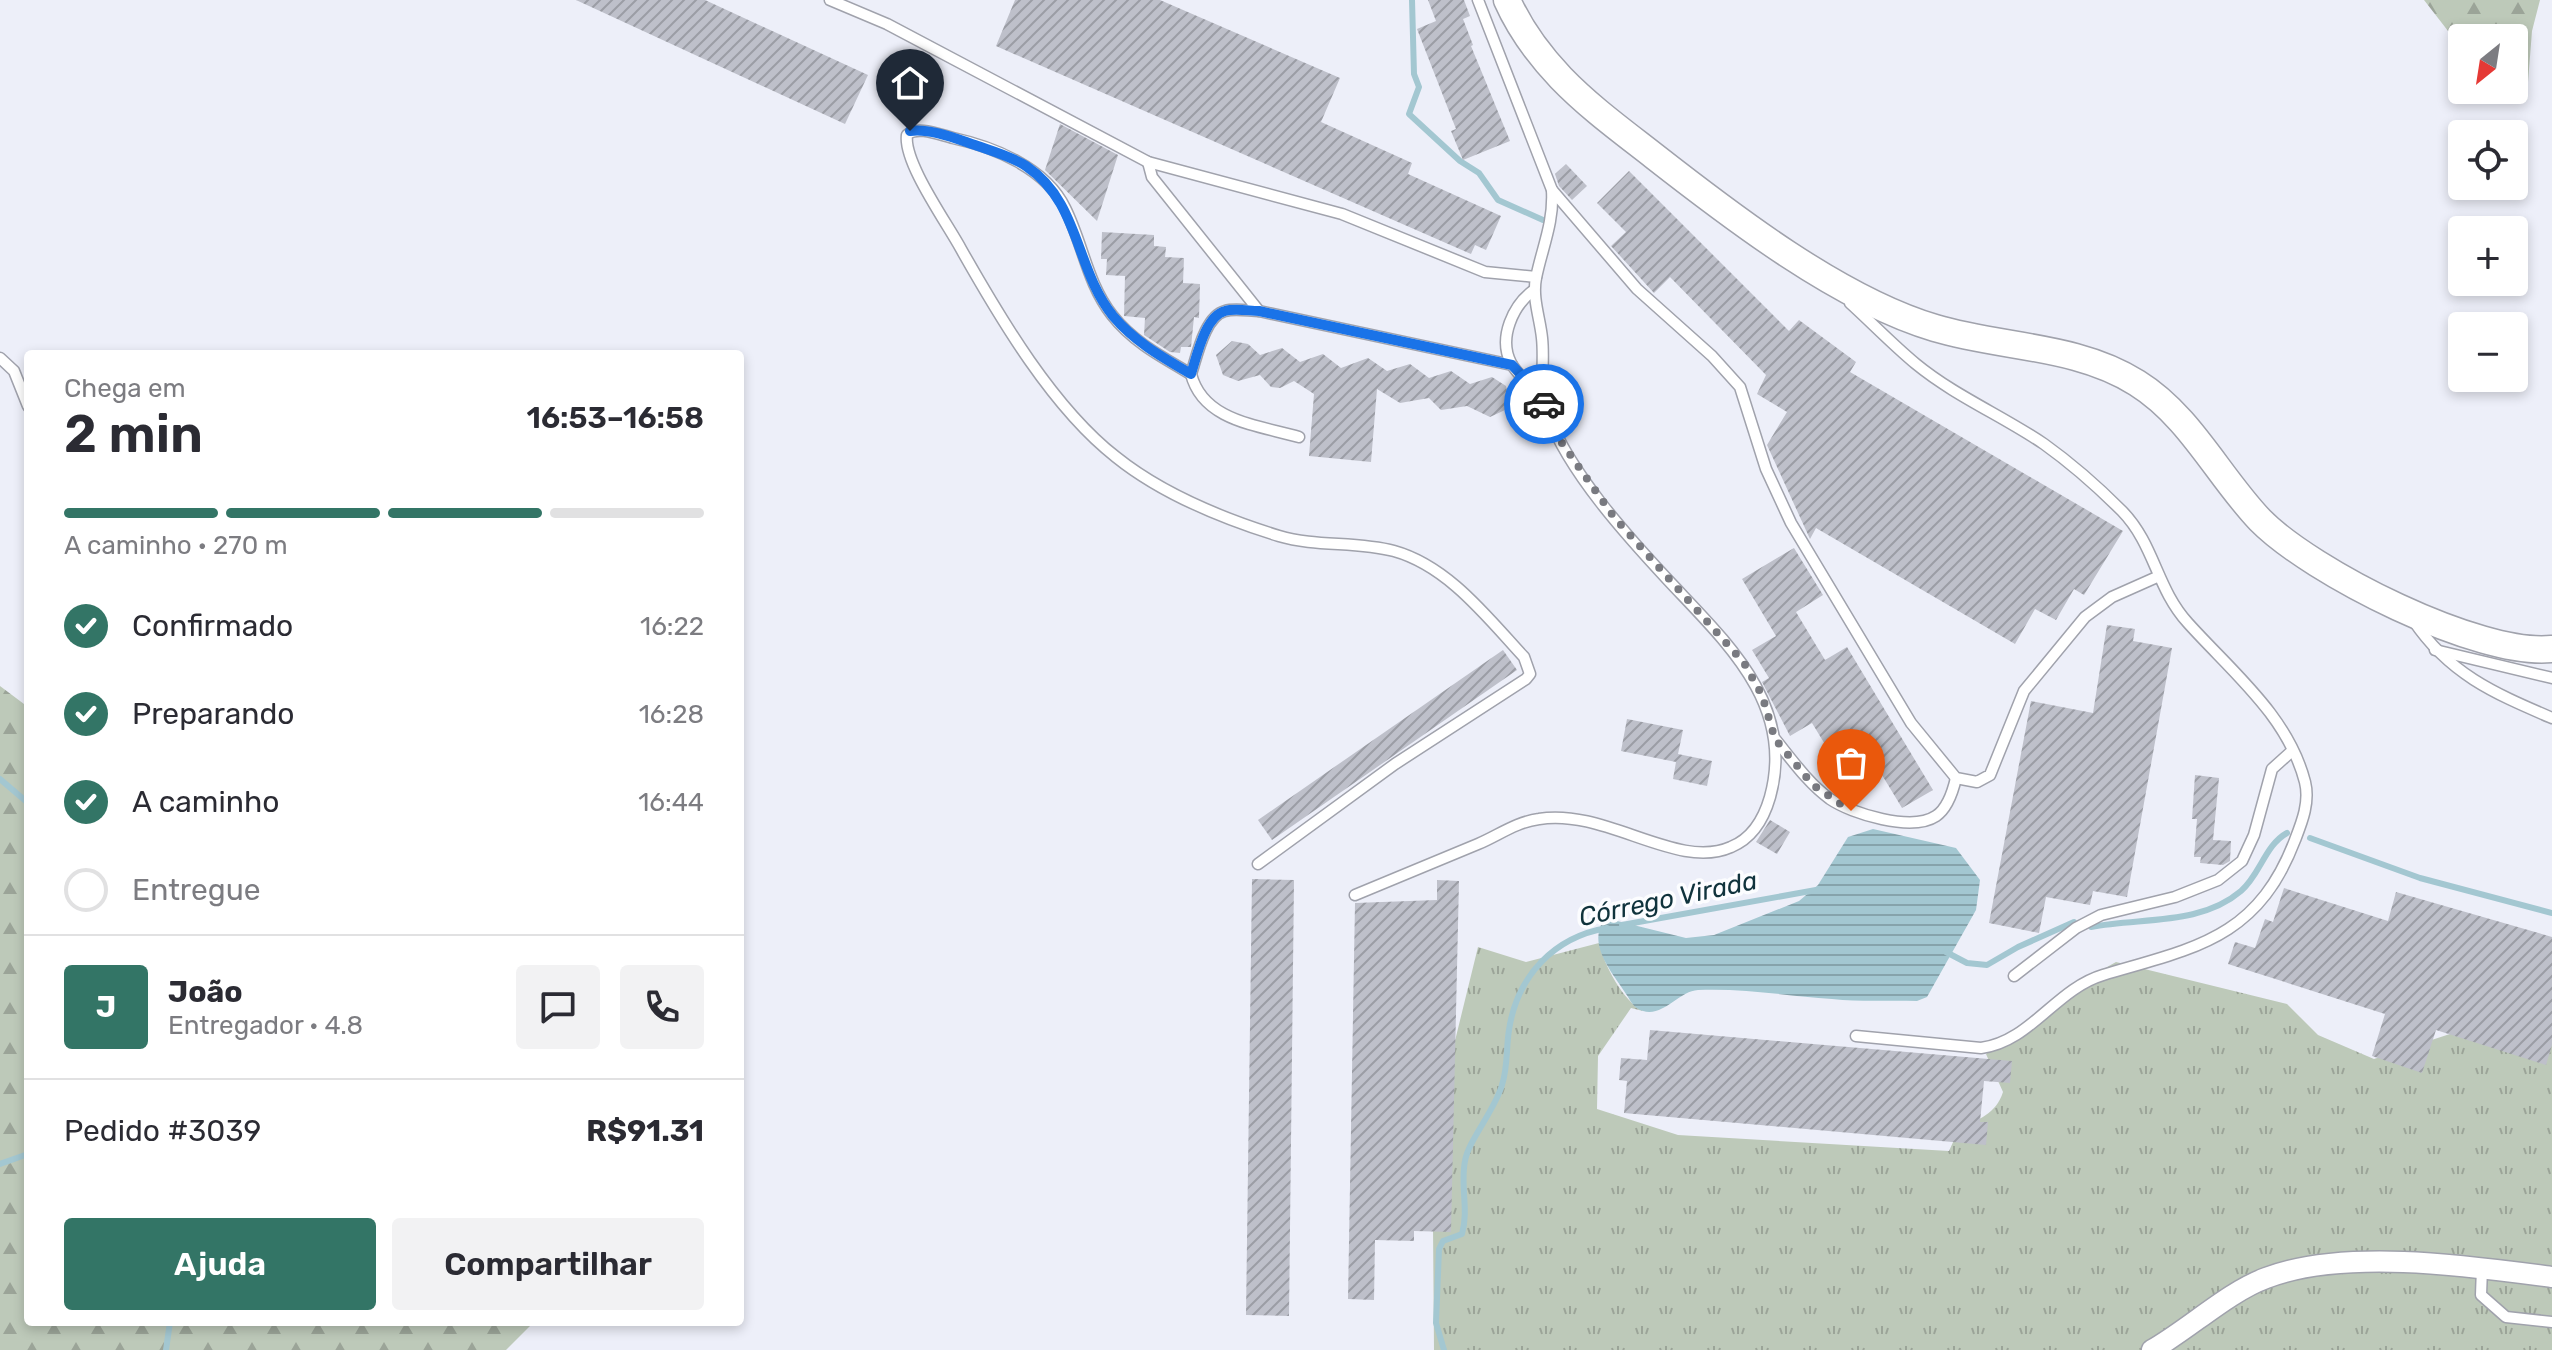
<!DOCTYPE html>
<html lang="pt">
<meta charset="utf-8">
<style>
:root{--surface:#fff;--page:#f2f2f3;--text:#2b2b33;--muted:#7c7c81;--line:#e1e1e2;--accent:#337566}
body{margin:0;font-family:Rubik,sans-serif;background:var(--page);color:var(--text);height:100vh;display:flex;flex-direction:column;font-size:30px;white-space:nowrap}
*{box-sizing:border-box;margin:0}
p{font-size:26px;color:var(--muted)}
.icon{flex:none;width:44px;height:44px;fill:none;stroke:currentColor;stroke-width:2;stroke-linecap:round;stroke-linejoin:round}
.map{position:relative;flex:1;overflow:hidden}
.panel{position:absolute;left:24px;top:350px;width:720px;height:976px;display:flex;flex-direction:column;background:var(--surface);border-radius:8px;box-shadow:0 4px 12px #0003}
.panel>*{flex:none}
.needle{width:52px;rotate:210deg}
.controls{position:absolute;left:2448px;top:24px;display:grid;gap:16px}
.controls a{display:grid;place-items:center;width:80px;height:80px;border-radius:8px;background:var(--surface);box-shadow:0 4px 12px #0003;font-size:40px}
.pin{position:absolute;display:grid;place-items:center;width:68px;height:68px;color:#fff;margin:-82px -34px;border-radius:50% 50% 50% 0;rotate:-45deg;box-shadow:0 0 8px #0007}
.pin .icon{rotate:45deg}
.courier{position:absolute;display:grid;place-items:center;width:80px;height:80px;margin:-40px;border:6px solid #1a73e8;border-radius:50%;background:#fff;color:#222;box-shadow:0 2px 10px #0007}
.headline em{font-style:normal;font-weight:600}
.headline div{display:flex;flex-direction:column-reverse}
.headline{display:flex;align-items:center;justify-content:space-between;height:136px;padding:0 40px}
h1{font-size:52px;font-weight:600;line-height:60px}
.bar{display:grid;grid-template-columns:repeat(4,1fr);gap:12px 8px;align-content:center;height:96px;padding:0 40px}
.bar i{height:10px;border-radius:6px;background:var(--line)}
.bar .on{background:var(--accent)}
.bar p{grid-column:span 4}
.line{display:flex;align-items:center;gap:20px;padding:0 40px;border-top:2px solid var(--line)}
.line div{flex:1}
.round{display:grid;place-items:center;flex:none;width:84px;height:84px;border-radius:8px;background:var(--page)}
ol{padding:0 40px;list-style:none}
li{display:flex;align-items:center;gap:24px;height:88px}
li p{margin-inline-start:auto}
li .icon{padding:8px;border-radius:50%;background:var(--accent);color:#fff;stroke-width:4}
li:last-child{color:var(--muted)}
li i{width:44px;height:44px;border:4px solid var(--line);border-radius:50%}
.primary-button{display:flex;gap:16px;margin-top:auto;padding:16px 40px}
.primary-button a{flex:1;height:92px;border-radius:8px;background:var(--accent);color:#fff;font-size:32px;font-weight:600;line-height:92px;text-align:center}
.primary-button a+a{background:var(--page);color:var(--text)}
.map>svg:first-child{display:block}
.grass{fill:url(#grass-tufts)}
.forest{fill:url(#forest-firs)}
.water{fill:url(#water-rules)}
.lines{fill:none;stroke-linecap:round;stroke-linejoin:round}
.stream{stroke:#a3c7d1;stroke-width:6}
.building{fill:url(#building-hatch)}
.service-casing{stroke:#a0a2ac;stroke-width:13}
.minor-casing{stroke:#a0a2ac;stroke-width:23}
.tertiary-casing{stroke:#a0a2ac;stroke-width:29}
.service{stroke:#fff;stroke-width:10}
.minor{stroke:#fff;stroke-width:20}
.tertiary{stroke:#fff;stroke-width:26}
.done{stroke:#797a80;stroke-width:8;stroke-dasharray:0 14.4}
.route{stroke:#1a73e8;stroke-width:10}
.labels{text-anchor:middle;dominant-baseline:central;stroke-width:7;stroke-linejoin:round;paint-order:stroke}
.water-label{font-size:26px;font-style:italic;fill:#10333c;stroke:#fcfdff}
</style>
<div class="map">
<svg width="2552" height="1350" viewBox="0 0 2552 1350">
<defs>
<pattern id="grass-tufts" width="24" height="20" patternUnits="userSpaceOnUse" patternTransform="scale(2)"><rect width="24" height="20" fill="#bdc9b9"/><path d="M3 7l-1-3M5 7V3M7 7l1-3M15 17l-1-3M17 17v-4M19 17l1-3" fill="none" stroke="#9ba498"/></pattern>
<pattern id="forest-firs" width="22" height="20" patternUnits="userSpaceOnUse" patternTransform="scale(2)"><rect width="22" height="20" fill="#bdc9b9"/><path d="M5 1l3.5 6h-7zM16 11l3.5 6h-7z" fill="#9ba498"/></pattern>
<pattern id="water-rules" width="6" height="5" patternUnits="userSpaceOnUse" patternTransform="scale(2)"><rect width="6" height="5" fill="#a3c7d1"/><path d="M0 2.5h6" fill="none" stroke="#86a3ab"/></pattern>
<pattern id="building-hatch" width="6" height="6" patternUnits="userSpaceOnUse" patternTransform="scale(2)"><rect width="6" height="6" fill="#bec0ca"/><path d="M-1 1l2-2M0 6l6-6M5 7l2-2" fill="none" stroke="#9b9da5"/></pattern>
</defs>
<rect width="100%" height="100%" fill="#edeff9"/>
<path class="grass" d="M1599 943C1604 965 1623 1001 1643 1011L1631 1008 1598 1056 1597 1109 1678 1135 1949 1151 1959 1129C1979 1119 1996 1114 2003 1092L1986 1054 2064 991 2116 962 2287 1004 2318 1035 2374 1059 2462 1030H2552V1350H1434L1433 1226 1439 1106 1478 947 1526 962Z"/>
<g class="forest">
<path d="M2424 0H2540L2532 31 2528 82 2514 90V38H2462V49Z"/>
<path d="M0 686 28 707V1322H534L506 1350H0Z"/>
</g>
<path class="water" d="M1873 829 1956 848 1980 880 1976 910 1927 997 1917 1001C1889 1000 1860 1002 1832 999 1788 996 1743 988 1698 990 1679 991 1664 1017 1643 1011 1633 1008 1631 1001 1626 994 1612 972 1586 944 1605 918L1686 938 1714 935 1799 901 1818 885 1848 837Z"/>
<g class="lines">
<g class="stream">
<path d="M1412 0 1414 74 1419 87 1409 114 1460 161 1479 173 1498 200 1543 220"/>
<path d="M0 779 28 803"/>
<path d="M2310 838 2420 878 2552 913"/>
<path d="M1622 925 1816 890"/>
<path d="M2091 927C2141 917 2200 926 2241 891 2260 875 2265 845 2287 833"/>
<path d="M1946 952 1967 963 1987 965 2018 947 2074 922"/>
<path d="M0 1164 28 1154"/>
<path d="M166 1350 170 1322"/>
<path d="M1444 1350 1436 1323 1439 1249 1443 1241 1462 1234C1469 1210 1460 1185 1465 1161 1468 1141 1495 1110 1502 1085 1508 1067 1506 1048 1509 1030 1517 976 1554 937 1607 928"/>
</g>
</g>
<g class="building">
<path d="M576 0H705L868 75 845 124Z"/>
<path d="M1015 0H1160L1340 78 1321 122 1412 163 1408 174 1501 216 1486 250 1475 245 1471 254 996 46Z"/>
<path d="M1428 0H1464L1470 16 1463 19 1473 45 1471 46 1510 141 1463 160 1451 131 1456 129 1417 29 1436 21Z"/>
<path d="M1060 124 1118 155 1097 221 1045 170Z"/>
<path d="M1566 164 1587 186 1572 200 1559 186 1555 174Z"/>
<path d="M1629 171 1789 331 1799 320 1856 362 1850 372 2123 531 2084 595 2074 589 2056 620 2035 609 2015 644 1816 528 1810 539 1767 445 1787 412 1757 394 1766 375 1670 277 1654 293 1611 246 1626 232 1597 203Z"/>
<path d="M1102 232 1154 235V246L1166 247 1165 257 1184 258 1183 283 1200 284 1199 318 1194 317 1191 347H1181L1180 353 1170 352 1144 335 1145 318 1124 316 1125 276 1106 275 1107 259H1101Z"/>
<path d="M1232 341 1248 344 1260 355 1282 348 1300 362 1323 354 1341 368 1368 358 1387 371 1410 364 1429 378 1451 371 1470 384 1492 377 1506 386 1509 402 1505 410 1490 417 1467 406 1441 410 1429 398 1400 403 1377 389 1371 462 1309 456 1314 394 1294 381 1280 388 1271 387 1260 375 1238 381 1223 375 1216 355Z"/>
<path d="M1794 548 1823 595 1796 612 1825 660 1847 647 1933 790 1902 808 1876 765 1848 782 1812 723 1790 736 1762 682 1769 678 1752 650 1776 636 1742 579Z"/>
<path d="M2107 625 2135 629 2133 641 2172 648 2127 897 2093 891 2090 905 2046 897 2039 933 1989 923 2031 701 2093 713Z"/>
<path d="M1503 650 1517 670 1272 840 1258 820Z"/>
<path d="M1627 719 1683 730 1678 754 1712 761 1707 786 1673 779 1676 762 1621 751Z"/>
<path d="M2195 775 2219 778 2213 840 2231 841 2230 861 2223 865 2200 863 2201 857H2194L2197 819H2192Z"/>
<path d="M1770 820 1790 832 1777 854 1756 842Z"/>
<path d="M1252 879 1294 880 1289 1316 1246 1315Z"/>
<path d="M1437 880 1459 881 1451 1232 1414 1231V1241L1375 1240 1374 1300 1348 1299 1355 903 1437 900Z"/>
<path d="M2284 888 2388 921 2396 892 2552 937V1045L2546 1065 2436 1030 2422 1073 2372 1056 2385 1014 2228 964 2235 942 2255 948 2265 919 2273 922Z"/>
<path d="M1650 1030 2012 1061 2010 1083 1984 1081 1980 1122H1988L1986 1145 1624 1113 1627 1081 1619 1080 1621 1058 1647 1060Z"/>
</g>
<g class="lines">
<g class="service-casing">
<g id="service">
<path d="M830 0 887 24 1148 162 1342 214 1485 272 1536 277"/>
<path d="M1148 162 1152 177 1259 311"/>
<path d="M1552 190 1637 289 1712 356 1740 387 1766 469 1791 523 1911 723 1956 778 1977 782 1990 775 2024 691 2085 617 2112 597 2157 577"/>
<path d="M1534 290C1513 305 1498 338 1511 363 1517 375 1532 386 1541 396"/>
<path d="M1850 303C1872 323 1893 345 1916 364 1955 396 2003 416 2044 444 2072 464 2098 487 2122 511 2155 545 2156 588 2188 623 2232 672 2288 716 2305 782 2310 802 2302 822 2295 840 2257 940 2193 948 2103 975 2056 989 2030 1042 1981 1048L1856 1036"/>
<path d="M0 358 14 371 28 406"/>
<path d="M1191 374C1162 357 1133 342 1112 315 1087 283 1083 244 1065 208 1046 168 994 147 953 138 940 135 917 125 907 135 903 162 947 223 961 249 1000 318 1053 408 1116 457 1162 494 1224 519 1279 536 1316 547 1357 541 1394 551 1448 566 1487 617 1524 657L1530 674 1526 679 1395 764 1258 864"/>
<path d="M1299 437C1257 425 1203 421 1191 374 1197 356 1205 316 1225 311 1235 308 1249 311 1259 311L1512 365"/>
<path d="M2413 620C2449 674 2494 693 2552 718"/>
<path d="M2435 650 2552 678"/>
<path d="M1775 739C1792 760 1808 783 1830 799 1852 814 1912 832 1936 816 1948 808 1953 791 1956 778"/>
<path d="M1355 895C1396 878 1437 861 1478 844 1499 835 1516 822 1539 819 1606 808 1677 871 1731 847 1753 838 1764 818 1770 797 1796 704 1725 641 1668 580 1627 536 1569 472 1548 415 1538 389 1545 365 1542 338 1540 318 1532 298 1536 278 1542 248 1554 223 1552 190L1478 0"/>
<path d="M2014 976 2076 928 2101 915 2175 897 2218 880 2242 861 2254 835 2272 769 2292 751"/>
<path d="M2482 1268 2481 1295 2506 1317 2552 1322"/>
</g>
</g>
<g class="minor-casing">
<path id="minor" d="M2152 1350C2189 1329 2228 1292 2266 1278 2344 1248 2470 1266 2552 1277"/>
</g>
<g class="tertiary-casing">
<path id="tertiary" d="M1507 0C1520 29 1539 55 1561 78 1589 107 1622 131 1654 156 1732 217 1840 300 1935 328 2002 348 2077 345 2137 383 2190 416 2218 476 2260 520 2311 572 2479 657 2552 649"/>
</g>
<use href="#service" class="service"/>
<use href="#minor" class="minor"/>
<use href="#tertiary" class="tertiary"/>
</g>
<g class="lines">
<path class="done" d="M1544 404 1557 436 1614 517 1744 663 1762 695 1775 739 1813 785 1851 811"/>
<path class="route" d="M910 131C930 128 957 139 975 145 992 151 1011 156 1026 166 1080 202 1075 269 1113 316 1135 342 1162 357 1191 374 1197 356 1205 316 1225 311 1235 308 1249 311 1259 311L1512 365 1541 396 1544 404"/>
</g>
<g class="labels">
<g class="water-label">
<text transform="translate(1668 899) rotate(-12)">Córrego Virada</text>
</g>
</g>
</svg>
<div class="controls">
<a><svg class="needle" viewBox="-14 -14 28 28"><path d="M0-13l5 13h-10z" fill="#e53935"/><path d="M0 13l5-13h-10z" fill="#7c7c81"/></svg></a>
<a><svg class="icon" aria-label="locate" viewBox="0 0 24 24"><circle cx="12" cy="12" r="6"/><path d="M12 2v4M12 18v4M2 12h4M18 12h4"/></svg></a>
<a>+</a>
<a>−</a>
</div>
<div class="pin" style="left:1851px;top:811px;background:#ea580c"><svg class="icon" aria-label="bag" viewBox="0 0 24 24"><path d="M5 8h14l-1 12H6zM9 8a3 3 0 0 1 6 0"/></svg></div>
<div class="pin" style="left:910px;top:131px;background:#1f2937"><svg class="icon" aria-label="home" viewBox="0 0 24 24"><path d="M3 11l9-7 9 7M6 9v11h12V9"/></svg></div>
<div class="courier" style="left:1544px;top:404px"><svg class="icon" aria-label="car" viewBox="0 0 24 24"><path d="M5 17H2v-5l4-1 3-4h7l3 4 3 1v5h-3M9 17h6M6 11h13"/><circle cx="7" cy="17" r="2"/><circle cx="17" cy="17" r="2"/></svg></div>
<section class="panel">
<div class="headline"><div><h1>2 min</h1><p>Chega em</p></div><em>16:53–16:58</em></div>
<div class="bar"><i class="on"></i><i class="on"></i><i class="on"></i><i></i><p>A caminho · 270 m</p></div>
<ol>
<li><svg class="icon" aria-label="check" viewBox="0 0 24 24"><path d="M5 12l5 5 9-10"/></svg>Confirmado<p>16:22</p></li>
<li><svg class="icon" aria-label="check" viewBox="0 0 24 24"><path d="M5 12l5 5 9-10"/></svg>Preparando<p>16:28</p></li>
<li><svg class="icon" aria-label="check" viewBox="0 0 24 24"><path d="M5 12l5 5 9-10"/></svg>A caminho<p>16:44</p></li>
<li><i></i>Entregue</li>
</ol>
<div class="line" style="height:144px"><b class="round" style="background:var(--accent);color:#fff">J</b><div><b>João</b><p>Entregador · 4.8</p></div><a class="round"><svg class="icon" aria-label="chat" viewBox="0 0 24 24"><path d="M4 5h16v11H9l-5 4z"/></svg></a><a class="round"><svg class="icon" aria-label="phone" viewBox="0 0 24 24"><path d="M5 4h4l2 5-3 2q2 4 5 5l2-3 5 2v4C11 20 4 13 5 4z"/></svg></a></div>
<div class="line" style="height:104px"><div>Pedido #3039</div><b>R$91.31</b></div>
<div class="primary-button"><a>Ajuda</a><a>Compartilhar</a></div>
</section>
</div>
